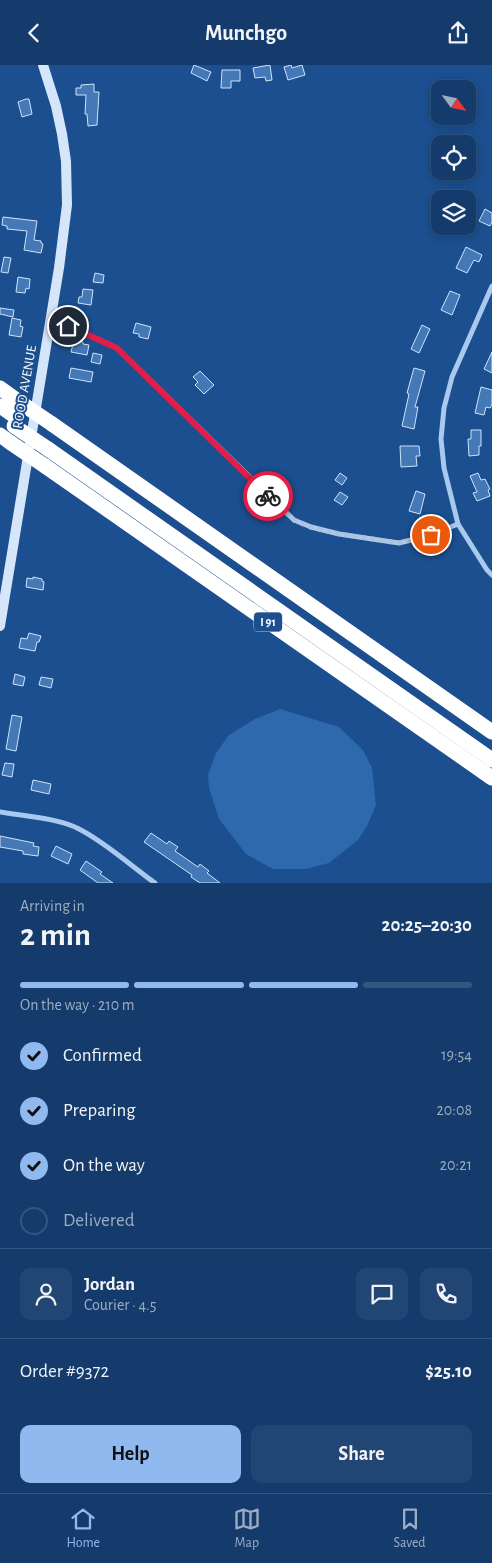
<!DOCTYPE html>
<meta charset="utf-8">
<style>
:root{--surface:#143b6b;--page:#214673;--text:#f1f3f6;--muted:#9dadc1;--line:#33557e;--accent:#90b9f0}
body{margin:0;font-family:"Alegreya Sans",sans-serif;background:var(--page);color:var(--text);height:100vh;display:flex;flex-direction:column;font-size:19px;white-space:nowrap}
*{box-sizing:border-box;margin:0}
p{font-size:16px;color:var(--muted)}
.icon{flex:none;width:28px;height:28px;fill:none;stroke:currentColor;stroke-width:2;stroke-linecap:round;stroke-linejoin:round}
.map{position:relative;height:818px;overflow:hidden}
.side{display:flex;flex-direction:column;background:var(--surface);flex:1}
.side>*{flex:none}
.needle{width:32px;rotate:123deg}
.buttons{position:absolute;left:431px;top:15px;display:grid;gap:10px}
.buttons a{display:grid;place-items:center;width:45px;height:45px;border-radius:10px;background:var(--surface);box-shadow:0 2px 8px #0003,0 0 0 1px var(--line);font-size:25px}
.pin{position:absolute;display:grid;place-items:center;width:42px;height:42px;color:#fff;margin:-21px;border:2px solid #fff;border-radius:50%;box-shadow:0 1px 5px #0007}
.courier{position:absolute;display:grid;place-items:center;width:50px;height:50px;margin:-25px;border:4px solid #e11d48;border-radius:50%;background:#fff;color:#222;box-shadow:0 1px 6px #0007}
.head em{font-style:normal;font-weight:700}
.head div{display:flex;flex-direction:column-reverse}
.head{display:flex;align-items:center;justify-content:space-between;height:85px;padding:0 20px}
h1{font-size:32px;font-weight:700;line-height:38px}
.bar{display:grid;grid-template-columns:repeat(4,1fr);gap:8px 5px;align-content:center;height:60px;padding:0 20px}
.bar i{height:6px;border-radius:4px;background:var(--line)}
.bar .active{background:var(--accent)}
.bar p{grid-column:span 4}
.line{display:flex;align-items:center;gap:12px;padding:0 20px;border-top:1px solid var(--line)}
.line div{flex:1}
.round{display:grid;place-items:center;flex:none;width:52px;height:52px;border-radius:10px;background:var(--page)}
ol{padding:0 20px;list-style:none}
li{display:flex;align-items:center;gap:15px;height:55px}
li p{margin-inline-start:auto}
li .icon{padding:5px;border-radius:50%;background:var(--accent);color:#111;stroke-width:4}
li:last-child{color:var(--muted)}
li i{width:28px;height:28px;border:2px solid var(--line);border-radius:50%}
.primary-button{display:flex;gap:10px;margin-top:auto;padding:10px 20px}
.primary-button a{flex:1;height:58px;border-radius:10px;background:var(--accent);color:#111;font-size:20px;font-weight:700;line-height:58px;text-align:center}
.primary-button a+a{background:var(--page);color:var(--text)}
header{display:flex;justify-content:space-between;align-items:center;height:65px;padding:0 20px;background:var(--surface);font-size:22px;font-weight:700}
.tabs{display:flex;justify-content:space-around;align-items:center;height:70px;border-top:1px solid var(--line);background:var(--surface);font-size:14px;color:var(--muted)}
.tabs a{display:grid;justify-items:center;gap:2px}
.tabs .active{color:var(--accent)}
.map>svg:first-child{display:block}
.green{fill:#2e69ad}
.building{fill:#4478b7;stroke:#cfe3fa}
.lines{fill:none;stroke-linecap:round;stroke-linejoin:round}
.street{stroke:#a9c9ee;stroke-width:5}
.secondary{stroke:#d6e6fa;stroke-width:10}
.highway{stroke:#fff;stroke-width:15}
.highway-bridge{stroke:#fff;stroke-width:15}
.done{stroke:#afc1d8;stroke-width:5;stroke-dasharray:0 9}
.route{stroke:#e11d48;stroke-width:6}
.labels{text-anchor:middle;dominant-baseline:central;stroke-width:4;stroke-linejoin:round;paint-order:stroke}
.shield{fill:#1b4f8f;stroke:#bbcadd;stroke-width:1}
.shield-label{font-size:12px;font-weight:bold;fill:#fff}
.street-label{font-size:14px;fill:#fff;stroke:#1b4f8f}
</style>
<header><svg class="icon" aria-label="back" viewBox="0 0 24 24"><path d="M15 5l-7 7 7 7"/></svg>Munchgo<svg class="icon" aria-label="share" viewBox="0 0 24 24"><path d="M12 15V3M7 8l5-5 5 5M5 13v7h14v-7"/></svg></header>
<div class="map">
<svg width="492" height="818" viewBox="0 0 492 818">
<rect width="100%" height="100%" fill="#1b4f8f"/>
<path class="green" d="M280 644 339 662 363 685 372 703 376 740 367 761 358 775 329 798 306 804H273L246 789 219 754 209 723 208 710 216 688 229 670 255 654Z"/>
<g class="building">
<path d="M194 0 211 7 207 16 191 8Z"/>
<path d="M270 0 272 15 266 16 265 12 255 13 253 3Z"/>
<path d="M291 0 292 3 302 0 305 10 288 15 284 2Z"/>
<path d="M222 5H240V16H231V23H221Z"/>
<path d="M94 19V27H99L97 60 88 61 87 49H85L86 30H76V23H81V20Z"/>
<path d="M26 34H29L32 49 22 52 18 37Z"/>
<path d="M485 144 492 148V157L490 161 479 156Z"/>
<path d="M3 152 37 156 34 175 41 176V178L43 179 41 188 24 185 27 166 7 164V161L2 160Z"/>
<path d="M466 182 482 190 479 197 474 195 467 208 456 203Z"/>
<path d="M4 192 11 193 8 208 1 207Z"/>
<path d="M95 208 104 210 103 218 93 217Z"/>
<path d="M18 212 30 214 29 224 26 223 25 228 16 227Z"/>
<path d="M83 224 93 225 91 240 78 238 79 232H82Z"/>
<path d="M450 226 460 230 452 250 441 245Z"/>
<path d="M0 243 14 245 13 252 0 249Z"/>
<path d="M12 253 21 255 20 261 23 262 21 272 9 270Z"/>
<path d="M136 258 151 262 148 274 139 272V269L133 268Z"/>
<path d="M422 260 430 264 419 288 411 284Z"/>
<path d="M74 275 83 277V279L89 280 87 290 71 287Z"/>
<path d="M492 287V308L484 304Z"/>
<path d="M93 288 102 290 100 299 91 297Z"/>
<path d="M71 303 93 307 91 317 69 313Z"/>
<path d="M414 303 425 306 415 342H418L414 364 402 361 409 329 407 328Z"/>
<path d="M200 306 214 320 204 329 195 320 198 317 193 312Z"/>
<path d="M481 322 492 325V340L490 343 486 342 484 350 475 348Z"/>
<path d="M471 365H481V381H479V390L469 391 468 374H471Z"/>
<path d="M400 381H419L420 391H416L417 401 401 402Z"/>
<path d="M340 408 347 413 342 420 335 415Z"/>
<path d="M478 408 481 415 485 414 490 424 488 425 490 431 477 436 473 428 477 427 470 411Z"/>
<path d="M416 426 425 429 420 449 409 446Z"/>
<path d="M340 427 348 432 342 440 334 435Z"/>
<path d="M33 512 42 514V516L44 517 43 525 26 522 27 513 33 514Z"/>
<path d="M29 568 41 571 39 577H37L35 586 19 583 21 573 27 574Z"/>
<path d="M15 609 25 612 23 621 13 619Z"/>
<path d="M41 612 53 614 51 623 39 620Z"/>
<path d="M12 650 22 652 16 686 6 684Z"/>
<path d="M5 698 14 699 12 712 2 710Z"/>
<path d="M33 715 51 719 49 729 31 725Z"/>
<path d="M151 768 167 779 169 776 178 782 175 786 198 802 200 799 209 806 207 808 220 818H200L191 812 192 810 144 777Z"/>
<path d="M0 771 34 778 33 781 39 782 38 791 23 789V786L0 782Z"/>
<path d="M56 781 72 789 68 799 51 791Z"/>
<path d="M86 796 102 807 100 809 113 818H98L80 805Z"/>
</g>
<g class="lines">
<g class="street">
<path d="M492 221 452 312 444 343 441 374 444 403 458 459 487 505 492 510"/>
<path d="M51 253 117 283 294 455 311 462 339 469 399 478 431 470 458 459"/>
<path d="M0 747C23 751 59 753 79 764 105 777 131 801 155 818"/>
</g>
<path class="secondary" d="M0 561 59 203 67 140 66 96 62 69 56 41 43 0"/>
<g class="highway">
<path d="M0 323 18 336"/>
<path d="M0 341 16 352"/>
<path d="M52 359 492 667"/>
<path d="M0 370 11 378"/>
<path d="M48 384 492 695"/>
<path d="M45 401 492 713"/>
</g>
<g class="highway-bridge">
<path d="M18 336 52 359"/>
<path d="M14 361 48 384"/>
<path d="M11 378 45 401"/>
</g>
</g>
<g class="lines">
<path class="done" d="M268 431 294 455 310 462 339 469 399 478 431 470"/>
<path class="route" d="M68 261 117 283 268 431"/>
</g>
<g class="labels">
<rect class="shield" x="254" y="547.5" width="28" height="19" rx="4"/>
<g class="shield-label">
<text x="268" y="557">I 91</text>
</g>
<g class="street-label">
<text transform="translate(25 322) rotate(-80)">ROOD AVENUE</text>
</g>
</g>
</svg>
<div class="buttons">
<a><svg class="needle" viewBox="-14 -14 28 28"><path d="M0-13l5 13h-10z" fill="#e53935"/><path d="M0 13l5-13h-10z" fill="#9dadc1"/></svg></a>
<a><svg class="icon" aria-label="locate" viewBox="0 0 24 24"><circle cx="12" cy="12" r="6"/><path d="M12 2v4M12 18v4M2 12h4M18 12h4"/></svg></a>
<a><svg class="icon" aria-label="layers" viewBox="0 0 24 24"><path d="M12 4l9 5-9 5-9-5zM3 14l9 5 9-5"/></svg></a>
</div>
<div class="pin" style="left:431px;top:470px;background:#ea580c"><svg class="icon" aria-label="bag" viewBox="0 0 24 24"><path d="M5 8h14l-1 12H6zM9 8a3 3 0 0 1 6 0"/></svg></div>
<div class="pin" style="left:68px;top:261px;background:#1f2937"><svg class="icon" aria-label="home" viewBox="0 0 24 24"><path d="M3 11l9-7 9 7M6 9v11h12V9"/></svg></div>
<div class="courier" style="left:268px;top:431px"><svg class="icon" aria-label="bike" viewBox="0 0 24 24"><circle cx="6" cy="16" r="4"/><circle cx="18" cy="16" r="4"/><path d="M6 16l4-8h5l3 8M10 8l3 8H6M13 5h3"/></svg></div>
</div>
<section class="side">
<div class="head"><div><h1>2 min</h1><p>Arriving in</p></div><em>20:25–20:30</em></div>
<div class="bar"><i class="active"></i><i class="active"></i><i class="active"></i><i></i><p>On the way · 210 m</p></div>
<ol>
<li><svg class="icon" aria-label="check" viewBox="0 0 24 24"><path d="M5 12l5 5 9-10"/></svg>Confirmed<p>19:54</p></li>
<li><svg class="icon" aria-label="check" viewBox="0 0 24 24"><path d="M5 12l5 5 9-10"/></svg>Preparing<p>20:08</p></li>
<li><svg class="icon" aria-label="check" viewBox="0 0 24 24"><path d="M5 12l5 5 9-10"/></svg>On the way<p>20:21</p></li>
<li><i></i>Delivered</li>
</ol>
<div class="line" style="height:90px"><a class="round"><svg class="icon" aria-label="person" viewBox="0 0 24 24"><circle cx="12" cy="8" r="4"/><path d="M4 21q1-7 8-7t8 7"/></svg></a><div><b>Jordan</b><p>Courier · 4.5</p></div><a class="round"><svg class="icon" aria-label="chat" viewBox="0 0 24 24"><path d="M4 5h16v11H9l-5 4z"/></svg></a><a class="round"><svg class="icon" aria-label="phone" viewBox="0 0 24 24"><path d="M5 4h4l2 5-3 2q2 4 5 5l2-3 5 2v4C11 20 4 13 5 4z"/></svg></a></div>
<div class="line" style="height:65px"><div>Order #9372</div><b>$25.10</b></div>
<div class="primary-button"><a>Help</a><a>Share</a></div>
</section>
<nav class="tabs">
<a class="active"><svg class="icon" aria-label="home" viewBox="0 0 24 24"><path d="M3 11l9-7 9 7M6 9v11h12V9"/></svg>Home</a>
<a><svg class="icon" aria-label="map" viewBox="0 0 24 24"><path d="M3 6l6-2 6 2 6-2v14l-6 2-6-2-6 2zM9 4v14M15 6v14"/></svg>Map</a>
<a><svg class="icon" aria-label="saved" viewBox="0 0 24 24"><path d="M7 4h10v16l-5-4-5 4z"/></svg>Saved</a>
</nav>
